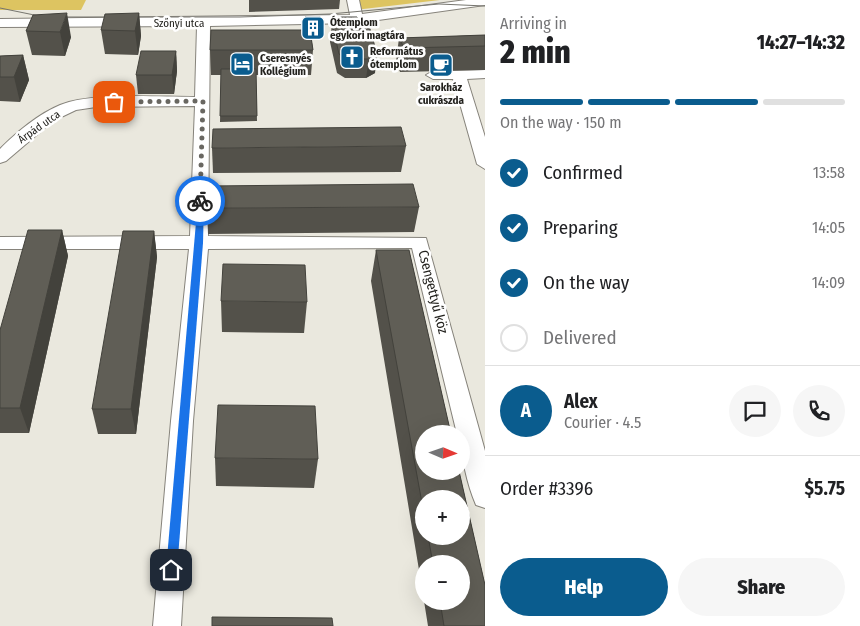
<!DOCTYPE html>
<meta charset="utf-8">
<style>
:root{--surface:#fff;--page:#f6f6f6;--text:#202124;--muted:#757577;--line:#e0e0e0;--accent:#0a5c8e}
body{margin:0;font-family:"Fira Sans Condensed",sans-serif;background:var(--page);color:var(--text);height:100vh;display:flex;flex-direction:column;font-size:19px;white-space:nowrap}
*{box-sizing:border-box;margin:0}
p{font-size:16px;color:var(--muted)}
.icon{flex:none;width:28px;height:28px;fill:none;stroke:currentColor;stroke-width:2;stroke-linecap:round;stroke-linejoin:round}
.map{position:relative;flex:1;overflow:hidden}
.panel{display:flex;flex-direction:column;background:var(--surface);width:375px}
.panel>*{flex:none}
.needle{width:32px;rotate:92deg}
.controls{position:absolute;left:415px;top:425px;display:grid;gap:10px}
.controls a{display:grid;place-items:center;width:55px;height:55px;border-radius:50%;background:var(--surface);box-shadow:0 5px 20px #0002;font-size:25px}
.pin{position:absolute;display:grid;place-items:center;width:42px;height:42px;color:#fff;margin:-21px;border-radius:10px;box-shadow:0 2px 8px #0006}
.courier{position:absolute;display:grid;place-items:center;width:50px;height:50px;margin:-25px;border:4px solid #1a73e8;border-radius:50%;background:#fff;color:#222;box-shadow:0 1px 6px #0007}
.head em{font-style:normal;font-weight:800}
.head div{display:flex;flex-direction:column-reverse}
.head{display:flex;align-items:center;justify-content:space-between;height:85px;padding:0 15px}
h1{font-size:32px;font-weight:800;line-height:38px}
.bar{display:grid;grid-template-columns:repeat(4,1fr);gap:8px 5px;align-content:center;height:60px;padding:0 15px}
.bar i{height:6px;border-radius:4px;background:var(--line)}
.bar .current{background:var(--accent)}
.bar p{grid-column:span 4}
.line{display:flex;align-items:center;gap:12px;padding:0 15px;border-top:1px solid var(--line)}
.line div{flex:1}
.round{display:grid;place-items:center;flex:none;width:52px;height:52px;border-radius:26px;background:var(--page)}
ol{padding:0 15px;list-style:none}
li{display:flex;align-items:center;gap:15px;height:55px}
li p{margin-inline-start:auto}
li .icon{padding:5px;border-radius:50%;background:var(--accent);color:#fff;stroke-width:4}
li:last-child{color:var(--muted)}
li i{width:28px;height:28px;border:2px solid var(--line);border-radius:50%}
.action{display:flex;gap:10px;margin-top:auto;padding:10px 15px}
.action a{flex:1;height:58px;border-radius:30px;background:var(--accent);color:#fff;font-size:20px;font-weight:800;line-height:58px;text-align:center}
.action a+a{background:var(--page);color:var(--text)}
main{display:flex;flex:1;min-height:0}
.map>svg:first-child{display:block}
.green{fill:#ddc461}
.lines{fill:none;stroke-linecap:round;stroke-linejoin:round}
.minor-casing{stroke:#86837b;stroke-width:2}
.minor{fill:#fff;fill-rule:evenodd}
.tram{stroke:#76756e;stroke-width:1}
.wall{fill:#53514a;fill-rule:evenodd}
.shaded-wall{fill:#43423c}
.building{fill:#605e56;stroke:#43423c}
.route{fill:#1a73e8}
.done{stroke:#696761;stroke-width:5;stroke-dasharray:0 9}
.labels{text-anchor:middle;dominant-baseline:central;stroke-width:5;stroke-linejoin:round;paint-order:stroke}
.far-poi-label{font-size:11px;font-weight:bold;fill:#23221e;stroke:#fff;text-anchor:start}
.far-street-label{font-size:11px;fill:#23221e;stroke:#fff}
.street-label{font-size:14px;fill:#23221e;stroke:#fff}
</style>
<main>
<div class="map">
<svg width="485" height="626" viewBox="0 0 485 626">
<rect width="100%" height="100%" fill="#eae8de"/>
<g class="green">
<path d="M0 0H86L81 10H0Z"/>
<path d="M353 0H440L355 10Z"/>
</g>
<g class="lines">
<g class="minor-casing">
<g id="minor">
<path d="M347 0H359L362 14 466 0H485V5L357 23 210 26 208 236 426 238 485 451V508L476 505C467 484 461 457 461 434H457L412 248 208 249 193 421 181 626H153L171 421 189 249H0V237L190 236 195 106 96 107 76 110 53 121 6 161 0 163V149C18 131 44 109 69 102 102 93 159 97 195 97L197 26 0 27V19L350 15Z"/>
<path d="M485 70V78L467 79 485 137V169L477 164 453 79H433L426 75 433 71Z"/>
</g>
</g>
<use href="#minor" class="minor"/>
<path class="tram" d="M0 8 44 17H240L330 14 439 4 485 6"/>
</g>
<g class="wall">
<path d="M249 0H340L339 9 249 12Z"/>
<path d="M139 13 141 36 138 55 105 54 101 30Z"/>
<path d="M33 15 71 37 65 56 32 55 26 31Z"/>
<path d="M305 17 322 29V35H311L313 50 311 75H256L257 121 220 122 221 75H211L210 50 306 30Z"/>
<path d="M338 17H357L375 73 366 78H345L337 73 330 42 332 23H337Z"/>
<path d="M485 35V70L400 72 396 62 399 38Z"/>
<path d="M176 51 177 71 174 94H138L136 75Z"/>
<path d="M23 55 29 80 20 102 0 101V56Z"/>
<path d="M406 146 401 172 213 173 212 148Z"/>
<path d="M419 207 414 232 208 234 207 208Z"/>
<path d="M62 230 68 256 29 433H0V330Z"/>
<path d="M154 231 157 257 136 434H98L92 409Z"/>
<path d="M376 250H409L451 434H424V471H459L485 585V626H428L424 601H461V564H424V600L371 281ZM424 499H461V536H424Z"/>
<path d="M221 301 307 302 304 333 222 332Z"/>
<path d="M215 458 318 459 314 488 216 486Z"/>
</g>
<g class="shaded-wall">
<path d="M67 13 71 37 65 56 60 32Z"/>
<path d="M139 13 141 36 138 55 135 31Z"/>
<path d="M176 51 177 71 174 94 172 75Z"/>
<path d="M377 54 375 73 366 78 369 59Z"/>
<path d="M23 55 29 80 20 102 14 77Z"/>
<path d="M62 230 68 256 29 433 20 408Z"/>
<path d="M154 231 157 257 136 434 131 409Z"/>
</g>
<g class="building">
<path d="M67 13 60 32 26 31 33 15Z"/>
<path d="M139 13 135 31 101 30 105 14Z"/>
<path d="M305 17H320L322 29H307Z"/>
<path d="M338 17H357L358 23 368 22 377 54 369 59H347L339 54 332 23H339Z"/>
<path d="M211 30H310L313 50H210Z"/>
<path d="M485 35V46L404 48 399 38Z"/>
<path d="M141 51H176L172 75H136Z"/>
<path d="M23 55 14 77H0V56Z"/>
<path d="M221 69H256L257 116H220Z"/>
<path d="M401 127 406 146 212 148 213 129Z"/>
<path d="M413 184 419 207 207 208 208 186Z"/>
<path d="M28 230H62L20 408H0V330Z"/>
<path d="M123 231H154L131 409H92Z"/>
<path d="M376 250H409L451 434H424V471H459L485 585V626H444L440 601H461V564H433L428 536H461V499H424V514Z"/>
<path d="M223 264 305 265 307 302 221 301Z"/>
<path d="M218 405 315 406 318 459 215 458Z"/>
<path d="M212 617 332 618 333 626H212Z"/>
</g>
<path class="route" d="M198 199 204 201 203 243 177 570 171 575 166 570Z"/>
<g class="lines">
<path class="done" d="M114 102 203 101 200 201"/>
</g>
<defs>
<g id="building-square" transform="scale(1.25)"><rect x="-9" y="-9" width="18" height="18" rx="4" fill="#0a5c8e" stroke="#fff"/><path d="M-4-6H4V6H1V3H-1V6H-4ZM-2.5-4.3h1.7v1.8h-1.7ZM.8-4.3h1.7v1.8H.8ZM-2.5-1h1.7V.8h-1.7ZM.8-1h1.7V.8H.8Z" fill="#fff"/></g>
<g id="church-square" transform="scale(1.25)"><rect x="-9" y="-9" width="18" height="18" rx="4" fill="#0a5c8e" stroke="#fff"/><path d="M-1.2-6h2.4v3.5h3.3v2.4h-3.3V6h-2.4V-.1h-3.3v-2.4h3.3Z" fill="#fff"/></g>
<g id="hotel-square" transform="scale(1.25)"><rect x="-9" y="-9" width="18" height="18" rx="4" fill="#0a5c8e" stroke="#fff"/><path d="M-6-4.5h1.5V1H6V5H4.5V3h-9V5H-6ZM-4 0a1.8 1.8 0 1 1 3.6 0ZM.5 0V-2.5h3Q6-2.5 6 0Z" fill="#fff"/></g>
<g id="cafe-square" transform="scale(1.25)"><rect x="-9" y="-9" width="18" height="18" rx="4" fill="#0a5c8e" stroke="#fff"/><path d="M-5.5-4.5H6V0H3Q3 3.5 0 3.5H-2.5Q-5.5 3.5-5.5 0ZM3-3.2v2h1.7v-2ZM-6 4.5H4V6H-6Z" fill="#fff"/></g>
</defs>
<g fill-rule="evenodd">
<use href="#building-square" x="313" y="28"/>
<use href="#church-square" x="352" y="57"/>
<use href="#hotel-square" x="242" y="64"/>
<use href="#cafe-square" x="441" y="65"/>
</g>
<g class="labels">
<g class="far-poi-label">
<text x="330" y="22">Ótemplom<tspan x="330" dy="13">egykori magtára</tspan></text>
<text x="370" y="51">Református<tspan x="370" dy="13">ótemplom</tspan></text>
<text x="260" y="58">Cseresnyés<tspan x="260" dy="13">Kollégium</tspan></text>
<text x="441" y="87" text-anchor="middle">Sarokház<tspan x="441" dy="13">cukrászda</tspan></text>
</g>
<g class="far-street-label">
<text x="179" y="23">Szőnyi utca</text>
<text transform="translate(39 127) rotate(-35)">Árpád utca</text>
</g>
<g class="street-label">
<text transform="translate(433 292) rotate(76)">Csengettyű köz</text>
</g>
</g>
</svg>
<div class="controls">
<a><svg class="needle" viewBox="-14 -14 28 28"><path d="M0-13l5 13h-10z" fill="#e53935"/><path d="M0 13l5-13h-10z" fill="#757577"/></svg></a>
<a>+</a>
<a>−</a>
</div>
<div class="pin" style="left:114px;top:102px;background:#ea580c"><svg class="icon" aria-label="bag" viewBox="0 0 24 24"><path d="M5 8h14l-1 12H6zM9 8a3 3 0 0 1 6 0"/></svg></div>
<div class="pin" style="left:171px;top:570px;background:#1f2937"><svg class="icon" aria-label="home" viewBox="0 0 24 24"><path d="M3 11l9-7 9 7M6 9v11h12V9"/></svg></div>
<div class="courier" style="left:200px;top:201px"><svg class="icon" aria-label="bike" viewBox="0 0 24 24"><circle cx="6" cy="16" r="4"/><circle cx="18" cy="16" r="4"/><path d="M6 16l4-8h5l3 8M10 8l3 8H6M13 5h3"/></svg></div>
</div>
<section class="panel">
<div class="head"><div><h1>2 min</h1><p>Arriving in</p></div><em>14:27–14:32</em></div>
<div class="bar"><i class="current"></i><i class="current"></i><i class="current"></i><i></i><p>On the way · 150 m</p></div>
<ol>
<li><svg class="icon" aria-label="check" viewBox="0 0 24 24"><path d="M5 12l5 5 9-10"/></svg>Confirmed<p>13:58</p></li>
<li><svg class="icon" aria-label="check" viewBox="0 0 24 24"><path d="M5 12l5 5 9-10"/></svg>Preparing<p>14:05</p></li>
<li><svg class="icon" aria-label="check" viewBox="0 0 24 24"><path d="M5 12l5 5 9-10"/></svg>On the way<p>14:09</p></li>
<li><i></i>Delivered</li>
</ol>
<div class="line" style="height:90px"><b class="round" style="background:var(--accent);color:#fff">A</b><div><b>Alex</b><p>Courier · 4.5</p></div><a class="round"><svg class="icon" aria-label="chat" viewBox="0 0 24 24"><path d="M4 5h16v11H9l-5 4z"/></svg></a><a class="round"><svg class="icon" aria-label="phone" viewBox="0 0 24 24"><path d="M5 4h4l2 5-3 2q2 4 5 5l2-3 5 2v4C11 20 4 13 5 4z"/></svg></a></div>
<div class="line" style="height:65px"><div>Order #3396</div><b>$5.75</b></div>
<div class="action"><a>Help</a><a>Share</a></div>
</section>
</main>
